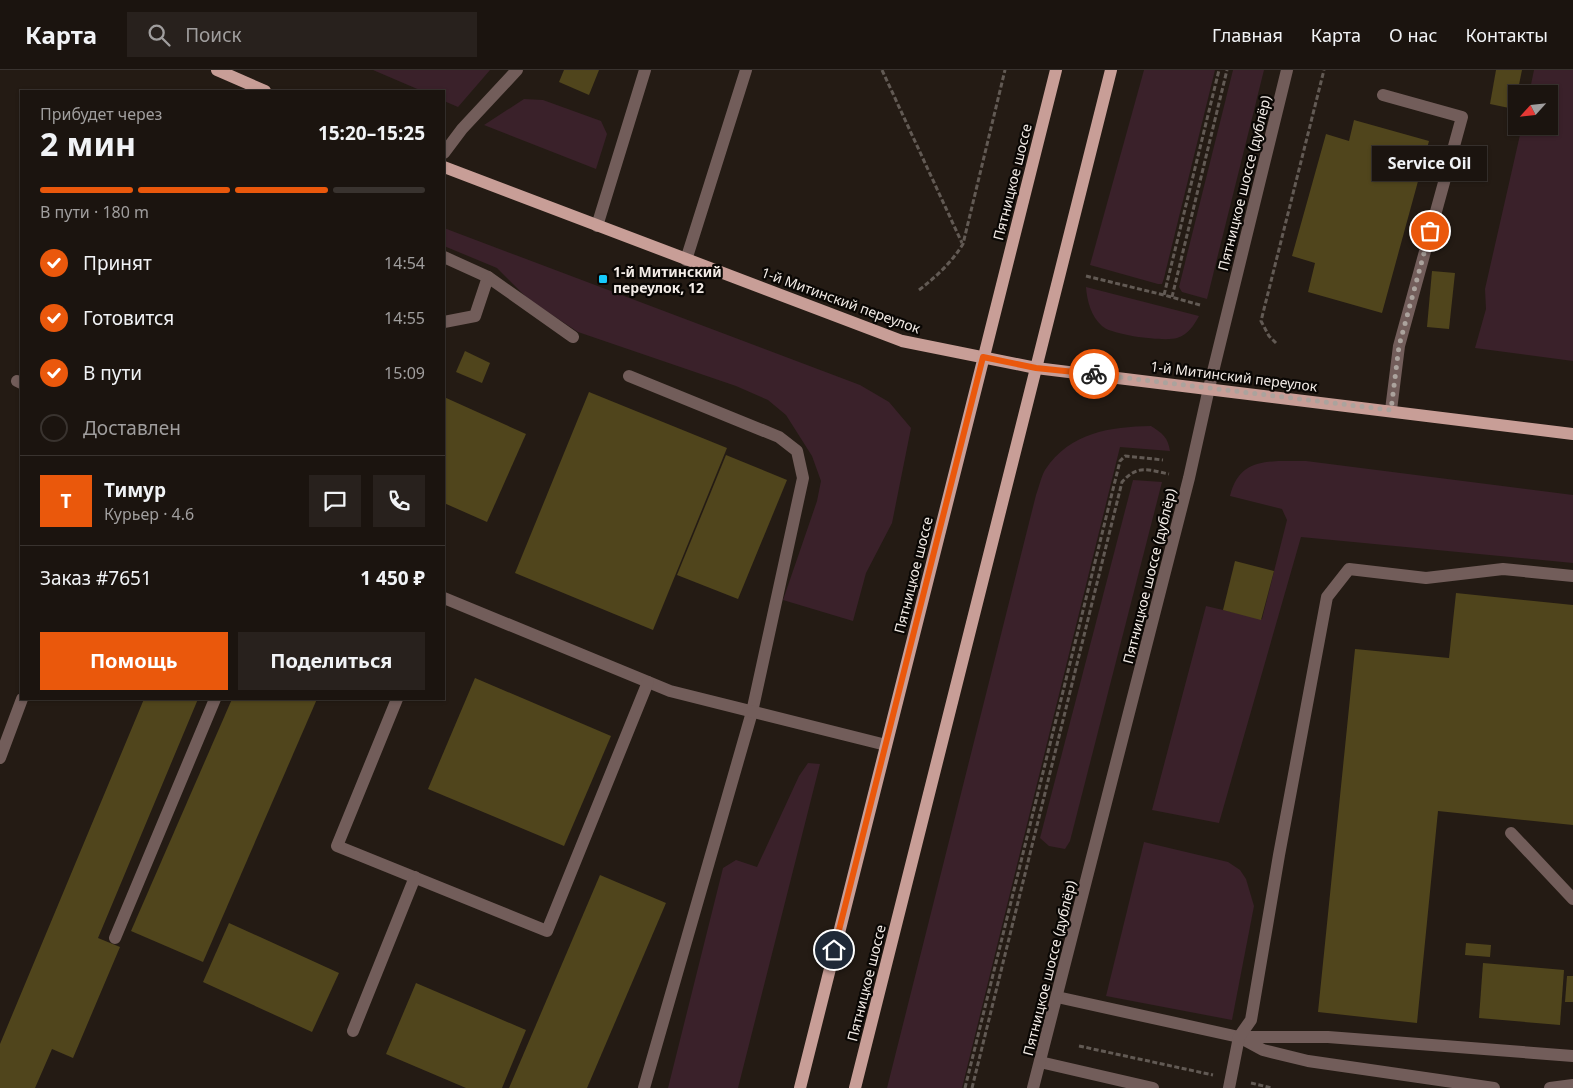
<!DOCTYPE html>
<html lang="ru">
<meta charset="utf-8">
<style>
:root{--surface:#1b140f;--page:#28211d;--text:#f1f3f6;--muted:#a09e9e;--line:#39332f;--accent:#ea580c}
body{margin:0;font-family:"Noto Sans",sans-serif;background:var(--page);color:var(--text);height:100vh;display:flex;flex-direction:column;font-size:19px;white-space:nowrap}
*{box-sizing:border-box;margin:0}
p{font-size:16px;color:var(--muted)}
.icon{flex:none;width:28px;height:28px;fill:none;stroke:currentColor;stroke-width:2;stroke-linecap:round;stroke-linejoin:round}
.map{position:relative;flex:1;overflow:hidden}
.side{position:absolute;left:20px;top:20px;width:425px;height:610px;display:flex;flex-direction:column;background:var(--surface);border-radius:0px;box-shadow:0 1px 4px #0004,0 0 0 1px var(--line)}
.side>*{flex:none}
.needle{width:32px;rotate:243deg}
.tools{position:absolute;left:1508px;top:15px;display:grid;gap:10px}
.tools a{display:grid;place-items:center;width:50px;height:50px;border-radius:0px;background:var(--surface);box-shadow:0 1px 4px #0004,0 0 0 1px var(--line);font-size:25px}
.pin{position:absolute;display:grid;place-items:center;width:42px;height:42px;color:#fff;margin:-21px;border:2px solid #fff;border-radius:50%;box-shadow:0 1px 5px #0007}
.courier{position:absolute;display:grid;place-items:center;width:50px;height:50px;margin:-25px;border:4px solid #ea580c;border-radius:50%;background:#fff;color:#222;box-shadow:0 1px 6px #0007}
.bubble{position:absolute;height:35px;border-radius:0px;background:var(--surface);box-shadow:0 1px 4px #0004,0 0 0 1px var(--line);font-size:16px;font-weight:700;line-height:35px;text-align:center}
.overview em{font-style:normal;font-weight:700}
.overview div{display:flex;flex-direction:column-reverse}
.overview{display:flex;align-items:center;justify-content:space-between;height:85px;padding:0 20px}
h1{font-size:32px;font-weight:700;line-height:38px}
.bar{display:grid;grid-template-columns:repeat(4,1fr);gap:8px 5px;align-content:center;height:60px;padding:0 20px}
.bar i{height:6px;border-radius:4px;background:var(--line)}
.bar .on{background:var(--accent)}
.bar p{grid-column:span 4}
.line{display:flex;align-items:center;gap:12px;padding:0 20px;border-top:1px solid var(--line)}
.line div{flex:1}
.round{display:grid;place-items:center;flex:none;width:52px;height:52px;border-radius:0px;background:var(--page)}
ol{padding:0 20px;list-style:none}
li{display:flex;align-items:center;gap:15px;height:55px}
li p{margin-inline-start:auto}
li .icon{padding:5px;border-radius:50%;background:var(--accent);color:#fff;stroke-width:4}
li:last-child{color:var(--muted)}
li i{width:28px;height:28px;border:2px solid var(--line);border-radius:50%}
.primary-button{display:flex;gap:10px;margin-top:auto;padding:10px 20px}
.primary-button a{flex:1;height:58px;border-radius:0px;background:var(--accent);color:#fff;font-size:20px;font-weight:700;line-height:58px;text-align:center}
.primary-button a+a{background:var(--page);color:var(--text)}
header{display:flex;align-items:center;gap:30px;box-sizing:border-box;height:70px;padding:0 25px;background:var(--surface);border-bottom:1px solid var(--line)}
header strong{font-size:24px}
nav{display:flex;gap:28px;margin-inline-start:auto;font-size:18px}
.search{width:350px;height:45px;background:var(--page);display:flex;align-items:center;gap:12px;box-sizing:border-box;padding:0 18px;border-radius:0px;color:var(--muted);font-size:19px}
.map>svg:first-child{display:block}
.green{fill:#3a212a}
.building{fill:#50451c}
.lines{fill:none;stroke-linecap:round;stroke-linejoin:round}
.path{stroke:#625a54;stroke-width:3;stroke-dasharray:5 2.5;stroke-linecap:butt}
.minor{stroke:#725d5a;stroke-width:12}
.major{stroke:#c89e97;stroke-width:12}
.done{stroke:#aba39d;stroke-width:5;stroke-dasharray:0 9}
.route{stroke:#ea580c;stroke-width:6}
.poi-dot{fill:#16cafb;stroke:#0a0704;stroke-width:2}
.labels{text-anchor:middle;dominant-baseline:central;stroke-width:4.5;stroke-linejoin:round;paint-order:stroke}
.street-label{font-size:14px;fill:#f3ece7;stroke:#0a0704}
.poi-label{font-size:14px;font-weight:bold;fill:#f3ece7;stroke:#0a0704;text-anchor:start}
</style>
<header>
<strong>Карта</strong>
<div class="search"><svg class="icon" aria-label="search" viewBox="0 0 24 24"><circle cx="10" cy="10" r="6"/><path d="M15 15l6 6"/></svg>Поиск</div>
<nav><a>Главная</a><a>Карта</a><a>О нас</a><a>Контакты</a></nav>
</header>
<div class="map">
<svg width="1573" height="1018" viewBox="0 0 1573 1018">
<rect width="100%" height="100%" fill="#241b14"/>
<g class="green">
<path d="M373 0H490L458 37 444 31V21H422Z"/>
<path d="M1144 0H1215L1164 208 1162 214H1158L1090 195Z"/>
<path d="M1233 0H1264L1207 229 1182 222 1179 217Z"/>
<path d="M1534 0H1573V291L1475 278 1486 239 1485 219 1522 56H1549V24H1529Z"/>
<path d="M524 29 543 30 601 51 607 64 596 99 484 55Z"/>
<path d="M444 158 860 315 889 332 911 358 892 453 866 503 853 551 783 530 817 431 821 411 812 386 786 345 768 330 736 316 578 262 528 229 497 198 444 176Z"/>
<path d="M1086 217 1199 246C1194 255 1188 265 1177 268 1165 272 1111 265 1102 256 1091 246 1087 231 1086 217Z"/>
<path d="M1151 356C1162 363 1168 367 1170 381L1120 377 962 1018H887L1036 425C1039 417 1041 407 1045 400 1070 362 1110 357 1151 356Z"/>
<path d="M1306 391 1573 425V493L1301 467 1219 753 1152 740 1206 536 1262 549 1287 450 1282 439 1230 426C1240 385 1271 392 1306 391Z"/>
<path d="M1133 410 1162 412 1070 771 1065 779 1049 776 1040 768Z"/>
<path d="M808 693 820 694 738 1018H668L723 798 736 790 757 797 799 706Z"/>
<path d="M1144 772 1228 792 1240 800 1246 809 1254 836 1232 950 1106 926Z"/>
</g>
<g class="building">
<path d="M564 0H599L589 25 559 12Z"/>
<path d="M1496 0H1522L1514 39 1490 34Z"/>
<path d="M1354 50 1429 71 1382 243 1308 222 1315 193 1292 186 1326 64 1349 71Z"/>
<path d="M1432 201 1455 203 1449 259 1427 257Z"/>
<path d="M465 281 490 293 482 313 456 302Z"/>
<path d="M589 322 727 378 653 560 515 503Z"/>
<path d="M444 327 526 364 487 452 444 433Z"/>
<path d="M726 385 787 410 738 529 677 505Z"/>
<path d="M1235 491 1274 501 1261 550 1223 540Z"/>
<path d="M1456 523 1573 535V755L1438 741 1417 953 1318 942 1355 579 1449 588Z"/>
<path d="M475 608 611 666 564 776 428 719Z"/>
<path d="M144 629H198L98 868 120 877 73 988 52 979 35 1018H0V974Z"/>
<path d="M232 629H317L203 892 131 861Z"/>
<path d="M600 805 666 833 587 1018H509Z"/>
<path d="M229 853 339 903 312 962 203 912Z"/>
<path d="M1466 873 1491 875 1490 887 1465 885Z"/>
<path d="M1483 893 1564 900 1560 955 1479 948Z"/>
<path d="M1567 906H1573V932H1565Z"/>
<path d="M416 913 526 960 502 1018H466L386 984Z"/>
</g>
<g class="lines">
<g class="path">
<path d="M882 0 962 173"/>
<path d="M1086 206 1164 225"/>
<path d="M919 220C937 206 951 193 963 174L1005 0"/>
<path d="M1172 227 1227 0"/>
<path d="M1200 235 1164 225 1219 0"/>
<path d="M1276 273 1269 266 1261 251 1324 0"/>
<path d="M1079 976 1213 1005"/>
<path d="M1251 1013 1272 1018"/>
<path d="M965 1018 1120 391 1125 386 1163 390"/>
<path d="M972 1018 1122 412C1138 394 1148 400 1169 404"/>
</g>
<g class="minor">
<path d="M1383 25 1462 47 1399 276 1391 340"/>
<path d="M444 83 462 59 517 0"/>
<path d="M597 156 645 0"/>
<path d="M444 187 488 207 573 267"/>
<path d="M686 190 746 0"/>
<path d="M444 252 475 246 488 207"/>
<path d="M629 306 779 367 797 381 803 408 752 642 644 1018"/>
<path d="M17 311 21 313"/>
<path d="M444 528 670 621 886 675"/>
<path d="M397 629 337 776 547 861 648 612"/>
<path d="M0 688 22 629"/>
<path d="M1511 763 1573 829"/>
<path d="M115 868 215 629"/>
<path d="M1057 927 1239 967 1263 980 1308 991 1494 1018"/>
<path d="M353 961 415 807"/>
<path d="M1242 967H1328L1573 986"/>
<path d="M1040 992 1153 1018"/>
<path d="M1033 1018 1189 408 1209 318 1287 0"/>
<path d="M1229 1018 1239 967 1251 950 1279 785 1327 527 1349 499 1426 508 1503 499 1573 506"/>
<path d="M1550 1018 1573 1015"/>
</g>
<g class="major">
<path d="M217 0 265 21"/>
<path d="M444 97 902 271 1036 298 1573 364"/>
<path d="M800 1018 1056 0"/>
<path d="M855 1018 1111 0"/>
</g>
</g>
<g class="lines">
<path class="done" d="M1094 304 1391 340 1399 276 1430 161"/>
<path class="route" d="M834 880 983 287 1036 298 1094 304"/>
</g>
<rect class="poi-dot" x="598" y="204" width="10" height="10" rx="2.5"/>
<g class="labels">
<g class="street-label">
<text transform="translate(1012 112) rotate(-76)">Пятницкое шоссе</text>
<text transform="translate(1244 113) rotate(-76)">Пятницкое шоссе (дублёр)</text>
<text transform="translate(841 230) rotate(20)">1-й Митинский переулок</text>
<text transform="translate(1234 306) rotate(7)">1-й Митинский переулок</text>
<text transform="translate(913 505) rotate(-76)">Пятницкое шоссе</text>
<text transform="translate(1149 506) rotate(-76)">Пятницкое шоссе (дублёр)</text>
<text transform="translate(1049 898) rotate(-76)">Пятницкое шоссе (дублёр)</text>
<text transform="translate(866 913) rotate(-76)">Пятницкое шоссе</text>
</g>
<g class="poi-label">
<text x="613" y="201">1-й Митинский<tspan x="613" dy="16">переулок, 12</tspan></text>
</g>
</g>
</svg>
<div class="tools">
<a><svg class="needle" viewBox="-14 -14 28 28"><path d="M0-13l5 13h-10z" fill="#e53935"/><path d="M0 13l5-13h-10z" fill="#a09e9e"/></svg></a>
</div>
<div class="pin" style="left:1430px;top:161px;background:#ea580c"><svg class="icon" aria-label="bag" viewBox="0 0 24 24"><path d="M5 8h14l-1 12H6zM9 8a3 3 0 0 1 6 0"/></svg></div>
<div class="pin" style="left:834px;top:880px;background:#1f2937"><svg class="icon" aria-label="home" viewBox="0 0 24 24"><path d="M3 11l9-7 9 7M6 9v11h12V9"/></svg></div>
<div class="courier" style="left:1094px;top:304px"><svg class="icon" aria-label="bike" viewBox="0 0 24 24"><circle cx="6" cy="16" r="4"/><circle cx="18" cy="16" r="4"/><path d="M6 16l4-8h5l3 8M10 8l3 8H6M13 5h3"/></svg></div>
<div class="bubble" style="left:1372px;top:76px;width:115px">Service Oil</div>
<section class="side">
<div class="overview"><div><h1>2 мин</h1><p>Прибудет через</p></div><em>15:20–15:25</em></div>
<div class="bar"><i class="on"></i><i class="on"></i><i class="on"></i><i></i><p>В пути · 180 m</p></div>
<ol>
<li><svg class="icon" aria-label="check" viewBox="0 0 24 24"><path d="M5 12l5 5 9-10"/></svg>Принят<p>14:54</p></li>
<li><svg class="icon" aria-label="check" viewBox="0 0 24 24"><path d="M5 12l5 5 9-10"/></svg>Готовится<p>14:55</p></li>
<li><svg class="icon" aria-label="check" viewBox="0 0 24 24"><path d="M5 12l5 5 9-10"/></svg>В пути<p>15:09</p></li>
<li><i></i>Доставлен</li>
</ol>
<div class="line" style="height:90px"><b class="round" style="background:var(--accent);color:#fff">Т</b><div><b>Тимур</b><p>Курьер · 4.6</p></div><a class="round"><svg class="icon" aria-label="chat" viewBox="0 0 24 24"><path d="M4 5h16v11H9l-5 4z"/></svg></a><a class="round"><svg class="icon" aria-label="phone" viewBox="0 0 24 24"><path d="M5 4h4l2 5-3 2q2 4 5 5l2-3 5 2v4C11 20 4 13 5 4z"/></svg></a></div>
<div class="line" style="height:65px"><div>Заказ #7651</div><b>1 450 ₽</b></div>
<div class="primary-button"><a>Помощь</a><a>Поделиться</a></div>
</section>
</div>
